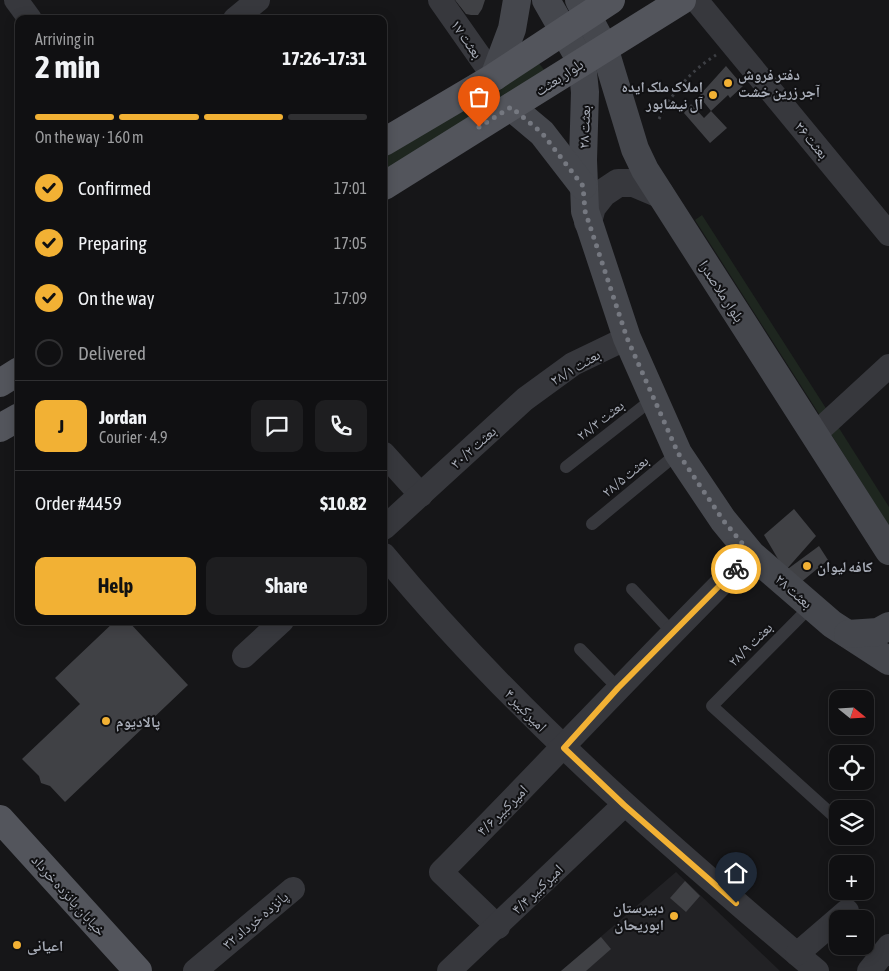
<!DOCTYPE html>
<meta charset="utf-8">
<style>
:root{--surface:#101012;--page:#1e1e20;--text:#f1f3f6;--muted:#9c9d9f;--line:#303032;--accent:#f2b134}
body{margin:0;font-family:"Asap Condensed","Noto Naskh Arabic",sans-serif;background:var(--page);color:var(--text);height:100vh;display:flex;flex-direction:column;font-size:19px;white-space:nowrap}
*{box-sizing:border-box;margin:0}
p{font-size:16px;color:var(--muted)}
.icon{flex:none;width:28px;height:28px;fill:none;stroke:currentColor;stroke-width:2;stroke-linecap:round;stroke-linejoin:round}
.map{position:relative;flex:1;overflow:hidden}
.drawer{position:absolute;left:15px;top:15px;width:372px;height:610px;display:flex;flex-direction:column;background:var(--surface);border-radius:10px;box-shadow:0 2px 12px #0003,0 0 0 1px var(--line)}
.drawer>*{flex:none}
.needle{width:32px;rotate:108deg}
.buttons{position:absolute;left:829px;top:690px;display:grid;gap:10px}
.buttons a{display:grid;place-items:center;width:45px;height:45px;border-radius:10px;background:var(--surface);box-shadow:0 2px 12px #0003,0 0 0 1px var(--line);font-size:25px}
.pin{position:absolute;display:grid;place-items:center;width:42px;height:42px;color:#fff;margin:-51px -21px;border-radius:50% 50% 50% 0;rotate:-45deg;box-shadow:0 0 5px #0007}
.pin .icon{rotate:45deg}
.courier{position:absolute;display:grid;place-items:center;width:50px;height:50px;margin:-25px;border:4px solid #f2b134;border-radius:50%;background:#fff;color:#222;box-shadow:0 1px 6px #0007}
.head em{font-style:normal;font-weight:700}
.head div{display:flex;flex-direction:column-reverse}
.head{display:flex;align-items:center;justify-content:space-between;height:85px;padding:0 20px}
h1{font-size:32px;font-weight:700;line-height:38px}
.bar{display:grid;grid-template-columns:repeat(4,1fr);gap:8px 5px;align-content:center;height:60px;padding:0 20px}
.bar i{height:6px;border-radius:4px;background:var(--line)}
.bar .on{background:var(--accent)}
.bar p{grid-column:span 4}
.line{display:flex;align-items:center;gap:12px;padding:0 20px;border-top:1px solid var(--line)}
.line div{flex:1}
.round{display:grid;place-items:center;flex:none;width:52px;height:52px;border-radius:10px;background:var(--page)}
ol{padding:0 20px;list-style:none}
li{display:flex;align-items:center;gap:15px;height:55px}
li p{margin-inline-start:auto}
li .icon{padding:5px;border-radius:50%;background:var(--accent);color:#111;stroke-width:4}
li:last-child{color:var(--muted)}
li i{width:28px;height:28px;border:2px solid var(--line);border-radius:50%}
.action{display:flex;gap:10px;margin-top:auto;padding:10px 20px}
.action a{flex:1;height:58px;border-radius:10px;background:var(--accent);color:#111;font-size:20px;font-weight:700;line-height:58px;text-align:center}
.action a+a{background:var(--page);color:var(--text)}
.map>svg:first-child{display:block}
.built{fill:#222225}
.green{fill:#1e261f}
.building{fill:#404145}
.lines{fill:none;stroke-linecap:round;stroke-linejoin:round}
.path{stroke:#3d3f44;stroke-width:3;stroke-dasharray:2.5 4;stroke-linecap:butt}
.service{stroke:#37383d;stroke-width:12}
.minor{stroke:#37383d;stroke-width:24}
.tertiary{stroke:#37383d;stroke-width:28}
.secondary{stroke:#45474d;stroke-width:28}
.primary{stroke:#53555c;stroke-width:28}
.done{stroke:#757880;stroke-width:5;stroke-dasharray:0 9}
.route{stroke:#f2b134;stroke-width:6}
.poi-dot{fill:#f2b134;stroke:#111113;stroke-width:2}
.labels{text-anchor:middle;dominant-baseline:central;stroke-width:4;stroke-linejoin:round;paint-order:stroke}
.street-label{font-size:15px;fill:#a8adb8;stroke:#111113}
.poi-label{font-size:15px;font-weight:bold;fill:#a8adb8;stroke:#111113;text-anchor:start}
</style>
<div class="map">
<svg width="889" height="971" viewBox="0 0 889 971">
<rect width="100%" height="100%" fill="#161618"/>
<path class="built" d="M676 872 780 971H561Z"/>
<g class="green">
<path d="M538 62 545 71 384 171V158Z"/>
<path d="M702 215 829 413 821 417 695 220Z"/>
<path d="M837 425 889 507V526L829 431Z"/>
</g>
<g class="building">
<path d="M455 0H485L482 9 478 15H471L466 14Z"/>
<path d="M726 66 743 86 730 98 728 95 711 111 699 96Z"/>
<path d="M691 104 704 118 711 111 727 128 710 143 684 113Z"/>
<path d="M794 509 816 536 785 571 764 535Z"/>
<path d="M819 546 828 560 800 583 785 571Z"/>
<path d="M115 621H128L188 685 65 802 50 786 41 783 39 776 22 759 80 704 55 678Z"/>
<path d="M685 881 700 896 686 912 670 898Z"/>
<path d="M601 937 611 949 586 971H561Z"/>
</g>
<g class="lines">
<path class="path" d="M659 119C671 93 692 70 716 55"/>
<g class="service">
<path d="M566 467 654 398"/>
<path d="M592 524 678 453"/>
<path d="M632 589 672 632"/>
<path d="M811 606 712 706 838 820"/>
<path d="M580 649 618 688"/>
</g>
<g class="minor">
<path d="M16 0 30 19"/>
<path d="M440 0 494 77"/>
<path d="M696 0 889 234"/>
<path d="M235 19 258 0"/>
<path d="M814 435 889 366"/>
<path d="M384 454 421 495"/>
<path d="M384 528 525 399 573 364 627 338"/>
<path d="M384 555C512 710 663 841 817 971"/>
<path d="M244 656 282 621"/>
<path d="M498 927 441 872C545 767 646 658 751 554"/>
<path d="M797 954 847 911"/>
<path d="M195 971 293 889"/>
<path d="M449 971 624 805"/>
<path d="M869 971 889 946"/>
</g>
<path class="tertiary" d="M588 222 592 207 603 193 618 183H634L660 194"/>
<g class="secondary">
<path d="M546 0 582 63 585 92 583 160 585 211 627 338 678 453 723 520 751 554 832 624 889 661"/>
<path d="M579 0 604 47 635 149 645 170 889 551"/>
<path d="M494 77 512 29 517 0"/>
<path d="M511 107 542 133 583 186"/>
<path d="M848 634 878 632 889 626"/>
</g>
<g class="primary">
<path d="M384 142 494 77 611 0"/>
<path d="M384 186 682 0"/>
<path d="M0 383 19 371"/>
<path d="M0 428 19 417"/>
<path d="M0 819 138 971"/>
</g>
</g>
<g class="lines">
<path class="done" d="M479 127 511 107 542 133 583 186 585 211 627 338 678 453 723 520 751 554 736 569"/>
<path class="route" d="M736 569 618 688 564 748 624 805 736 903"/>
</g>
<g class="poi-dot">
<circle cx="728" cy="83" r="5"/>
<circle cx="713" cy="95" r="5"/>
<circle cx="807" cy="566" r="5"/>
<circle cx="106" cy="721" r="5"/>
<circle cx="674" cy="916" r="5"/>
<circle cx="17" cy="945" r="5"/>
</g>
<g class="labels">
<g class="street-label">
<text transform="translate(467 39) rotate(55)">بعثت ۱۷</text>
<text transform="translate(559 77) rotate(-33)">بلوار بعثت</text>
<text transform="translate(584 127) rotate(-88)">بعثت ۲۸</text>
<text transform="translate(812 140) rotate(50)">بعثت ۲۶</text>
<text transform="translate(722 291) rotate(57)">بلوار ملاصدرا</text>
<text transform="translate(575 367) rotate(-31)">بعثت ۲۸/۱</text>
<text transform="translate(600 420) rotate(-38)">بعثت ۲۸/۳</text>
<text transform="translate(473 447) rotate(-42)">بعثت ۳۰/۲</text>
<text transform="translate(625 476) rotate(-40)">بعثت ۲۸/۵</text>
<text transform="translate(794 591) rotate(41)">بعثت ۲۸</text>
<text transform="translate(750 644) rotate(-45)">بعثت ۲۸/۹</text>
<text transform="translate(526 710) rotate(46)">امیرکبیر ۴</text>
<text transform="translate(502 810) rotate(-45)">امیرکبیر ۴/۶</text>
<text transform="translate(537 889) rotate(-44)">امیرکبیر ۴/۴</text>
<text transform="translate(69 895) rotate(48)">خیابان پانزده خرداد</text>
<text transform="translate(255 920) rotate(-40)">پانزده خرداد ۳۲</text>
</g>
<g class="poi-label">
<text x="738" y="74">دفتر فروش<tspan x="738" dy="17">آجر زرین خشت</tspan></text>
<text x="703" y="86" text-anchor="end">املاک ملک ایده<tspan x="703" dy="17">آل نیشابور</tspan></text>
<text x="817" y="566">کافه لیوان</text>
<text x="116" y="721">پالادیوم</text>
<text x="664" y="907" text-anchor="end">دبیرستان<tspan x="664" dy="17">ابوریحان</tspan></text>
<text x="27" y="945">اعیانی</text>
</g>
</g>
</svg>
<div class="buttons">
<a><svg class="needle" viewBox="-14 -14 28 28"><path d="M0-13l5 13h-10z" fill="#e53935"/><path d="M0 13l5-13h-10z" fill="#9c9d9f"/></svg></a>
<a><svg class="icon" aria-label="locate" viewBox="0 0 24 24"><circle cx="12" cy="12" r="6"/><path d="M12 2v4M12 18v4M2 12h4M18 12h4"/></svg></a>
<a><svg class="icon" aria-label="layers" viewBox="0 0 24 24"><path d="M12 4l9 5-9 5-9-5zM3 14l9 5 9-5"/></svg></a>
<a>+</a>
<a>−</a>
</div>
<div class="pin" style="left:479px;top:127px;background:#ea580c"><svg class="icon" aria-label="bag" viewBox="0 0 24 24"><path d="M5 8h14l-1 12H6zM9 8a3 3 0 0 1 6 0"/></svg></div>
<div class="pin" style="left:736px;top:903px;background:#1f2937"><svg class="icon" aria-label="home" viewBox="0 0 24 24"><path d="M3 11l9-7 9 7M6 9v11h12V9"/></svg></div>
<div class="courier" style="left:736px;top:569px"><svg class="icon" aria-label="bike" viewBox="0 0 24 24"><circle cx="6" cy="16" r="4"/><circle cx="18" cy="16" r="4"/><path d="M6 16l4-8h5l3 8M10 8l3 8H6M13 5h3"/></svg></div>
<section class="drawer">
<div class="head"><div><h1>2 min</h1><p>Arriving in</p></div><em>17:26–17:31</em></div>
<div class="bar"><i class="on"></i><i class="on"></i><i class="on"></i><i></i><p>On the way · 160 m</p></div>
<ol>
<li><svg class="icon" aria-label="check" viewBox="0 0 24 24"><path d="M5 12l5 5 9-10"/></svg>Confirmed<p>17:01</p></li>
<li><svg class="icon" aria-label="check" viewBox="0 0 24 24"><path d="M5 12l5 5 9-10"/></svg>Preparing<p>17:05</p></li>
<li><svg class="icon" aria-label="check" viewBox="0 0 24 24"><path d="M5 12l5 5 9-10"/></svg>On the way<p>17:09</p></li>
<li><i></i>Delivered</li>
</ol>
<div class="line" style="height:90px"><b class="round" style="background:var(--accent);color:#111">J</b><div><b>Jordan</b><p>Courier · 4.9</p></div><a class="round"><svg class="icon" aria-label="chat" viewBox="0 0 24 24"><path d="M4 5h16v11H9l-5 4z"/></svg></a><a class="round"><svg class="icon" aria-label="phone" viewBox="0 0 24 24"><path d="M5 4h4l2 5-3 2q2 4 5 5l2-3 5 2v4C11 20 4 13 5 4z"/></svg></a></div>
<div class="line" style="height:65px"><div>Order #4459</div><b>$10.82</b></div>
<div class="action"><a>Help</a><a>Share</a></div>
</section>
</div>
